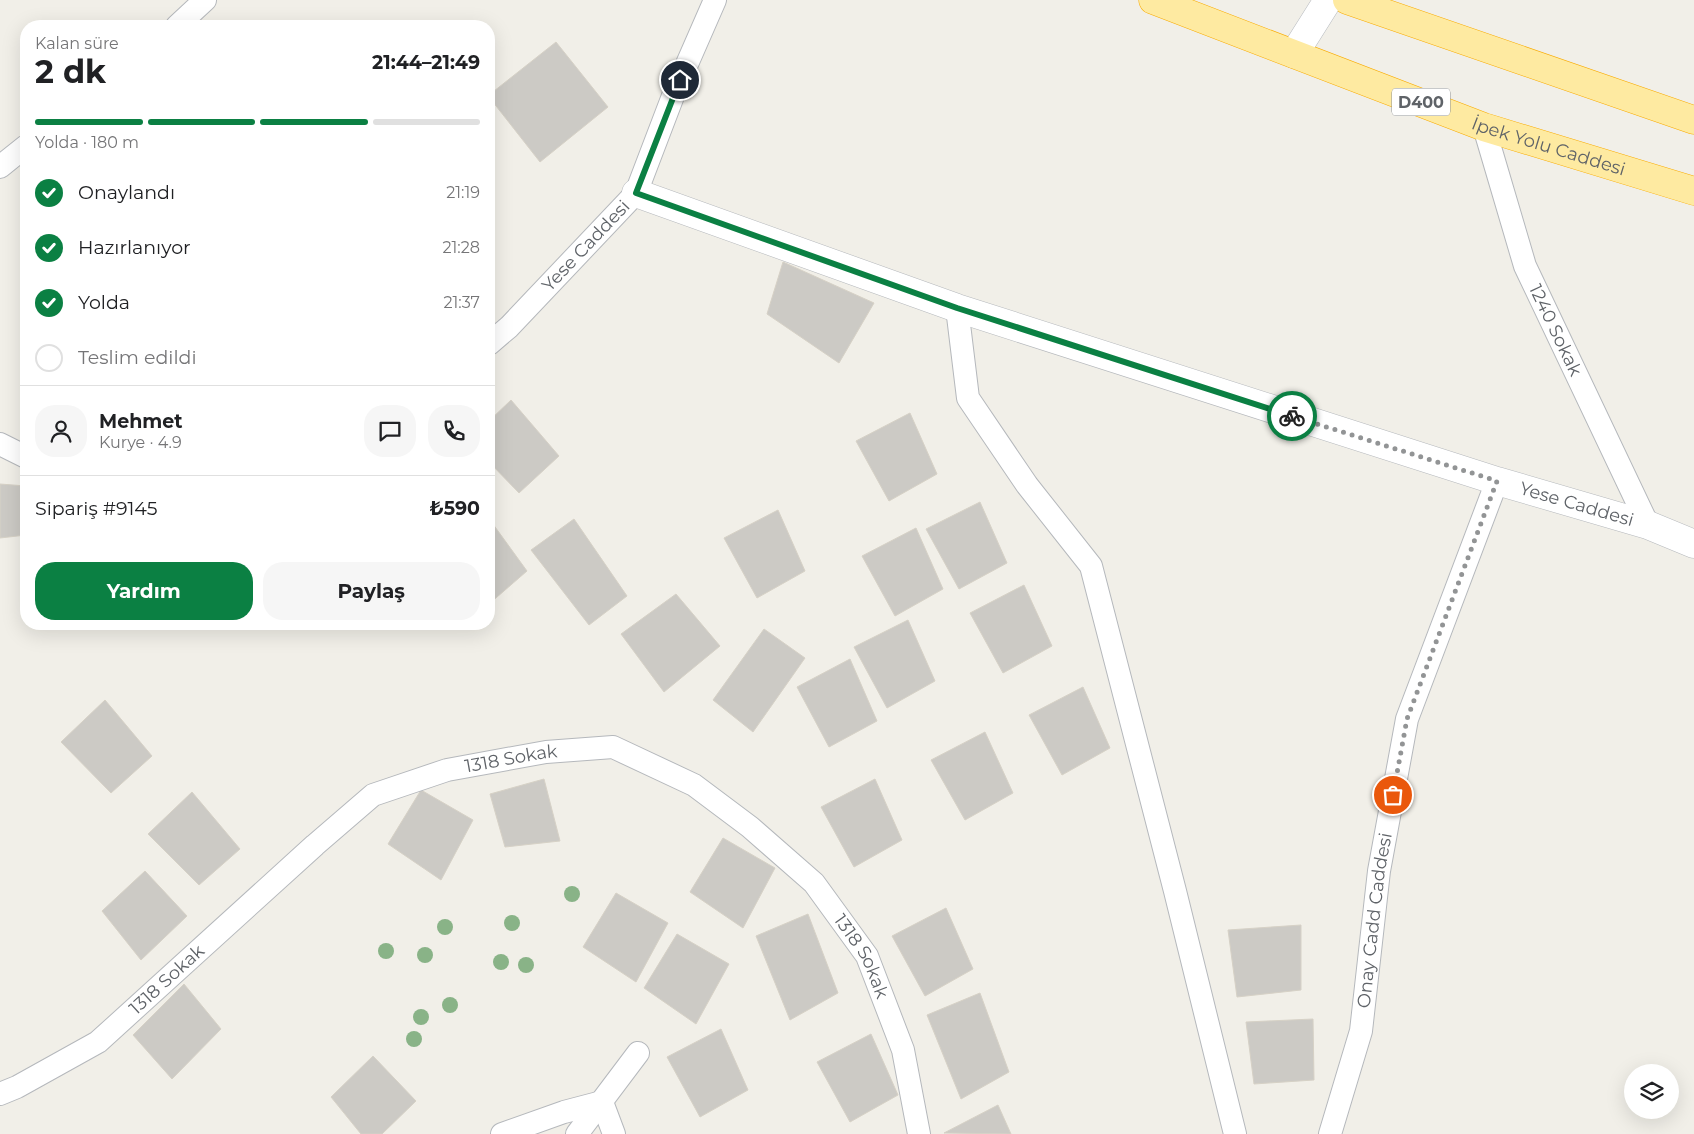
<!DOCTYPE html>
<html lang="tr">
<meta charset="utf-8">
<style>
:root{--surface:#fff;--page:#f6f6f6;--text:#202124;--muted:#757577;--line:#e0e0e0;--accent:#0b8043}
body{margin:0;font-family:Montserrat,sans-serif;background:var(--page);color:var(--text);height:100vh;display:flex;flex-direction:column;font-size:19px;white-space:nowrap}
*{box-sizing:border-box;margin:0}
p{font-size:16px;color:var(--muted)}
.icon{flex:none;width:28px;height:28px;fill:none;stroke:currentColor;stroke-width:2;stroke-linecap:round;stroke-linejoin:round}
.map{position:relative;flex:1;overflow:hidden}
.drawer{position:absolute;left:20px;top:20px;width:475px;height:610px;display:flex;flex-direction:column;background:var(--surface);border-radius:20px;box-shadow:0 5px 20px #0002}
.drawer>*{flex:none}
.fabs{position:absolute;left:1624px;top:1064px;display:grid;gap:10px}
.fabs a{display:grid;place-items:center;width:55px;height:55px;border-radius:50%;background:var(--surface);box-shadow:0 5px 20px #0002;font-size:25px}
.pin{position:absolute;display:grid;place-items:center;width:42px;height:42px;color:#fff;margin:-21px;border:2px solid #fff;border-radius:50%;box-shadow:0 1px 5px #0007}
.courier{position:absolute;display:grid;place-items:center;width:50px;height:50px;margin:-25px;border:4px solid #0b8043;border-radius:50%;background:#fff;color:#222;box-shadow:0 1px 6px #0007}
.overview em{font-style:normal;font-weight:700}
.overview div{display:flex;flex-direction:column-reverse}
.overview{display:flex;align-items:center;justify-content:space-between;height:85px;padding:0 15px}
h1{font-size:32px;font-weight:700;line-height:38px}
.bar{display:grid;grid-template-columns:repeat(4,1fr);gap:8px 5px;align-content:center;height:60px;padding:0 15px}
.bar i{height:6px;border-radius:4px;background:var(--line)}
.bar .active{background:var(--accent)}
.bar p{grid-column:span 4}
.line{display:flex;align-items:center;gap:12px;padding:0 15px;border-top:1px solid var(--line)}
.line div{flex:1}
.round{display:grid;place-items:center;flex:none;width:52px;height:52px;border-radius:20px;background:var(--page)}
ol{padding:0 15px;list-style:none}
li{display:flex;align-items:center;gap:15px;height:55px}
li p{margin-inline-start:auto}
li .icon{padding:5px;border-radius:50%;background:var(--accent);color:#fff;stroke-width:4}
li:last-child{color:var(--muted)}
li i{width:28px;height:28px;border:2px solid var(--line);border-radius:50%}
.cta{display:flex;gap:10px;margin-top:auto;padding:10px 15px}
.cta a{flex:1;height:58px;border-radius:20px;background:var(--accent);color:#fff;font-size:20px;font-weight:700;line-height:58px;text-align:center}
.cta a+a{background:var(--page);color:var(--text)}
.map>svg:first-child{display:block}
.building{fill:#cccac5;stroke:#d6d1c6}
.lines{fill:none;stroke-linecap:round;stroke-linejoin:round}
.minor-casing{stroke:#b5b8bc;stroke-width:24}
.tertiary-casing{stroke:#b5b8bc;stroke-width:29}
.secondary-casing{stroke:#b6babf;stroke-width:29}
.trunk-casing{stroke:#f9ab00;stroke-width:29}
.minor{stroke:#fff;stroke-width:22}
.tertiary{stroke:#fff;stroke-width:28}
.secondary{stroke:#fff;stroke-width:28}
.trunk{stroke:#feeaa1;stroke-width:28}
.tree{fill:#89b387}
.done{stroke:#929495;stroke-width:5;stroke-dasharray:0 9}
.route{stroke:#0b8043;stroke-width:6}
.labels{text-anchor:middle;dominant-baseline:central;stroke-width:4;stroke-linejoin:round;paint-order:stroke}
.shield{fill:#fff;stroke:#8f9295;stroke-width:1}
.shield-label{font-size:16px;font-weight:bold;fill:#5f6368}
.street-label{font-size:18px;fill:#5f6368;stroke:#fff}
</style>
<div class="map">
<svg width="1694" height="1134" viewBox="0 0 1694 1134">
<rect width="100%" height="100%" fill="#f1efe8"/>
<g class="building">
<path d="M556 42 608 107 540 162 489 97V95Z"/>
<path d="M783 262 874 303 839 363 767 314Z"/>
<path d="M511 400 559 456 519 493 489 462V421Z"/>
<path d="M910 413 937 474 889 501 856 441Z"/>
<path d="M0 484 26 486V535L0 538Z"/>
<path d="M980 502 1007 563 959 589 926 529Z"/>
<path d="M778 510 805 571 757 598 724 538Z"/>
<path d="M574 519 627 596 589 625 531 550Z"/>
<path d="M490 520 527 571 489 604V521Z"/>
<path d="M916 528 943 589 895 616 862 556Z"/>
<path d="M1024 585 1052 646 1003 673 970 613Z"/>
<path d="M676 594 720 646 664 692 621 634Z"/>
<path d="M908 620 935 681 887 708 854 647Z"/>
<path d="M764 629 805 658 753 732 713 700Z"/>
<path d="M850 659 877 721 829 747 797 687Z"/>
<path d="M1083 687 1110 748 1062 775 1029 715Z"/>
<path d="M105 700 152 756 111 793 61 742Z"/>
<path d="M985 732 1013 793 965 820 931 760Z"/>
<path d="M544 779 560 841 505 847 490 794Z"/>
<path d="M875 779 902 840 854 867 821 807Z"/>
<path d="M421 790 473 820 441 880 388 844Z"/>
<path d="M192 792 240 849 199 885 148 834Z"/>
<path d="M723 838 775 868 743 928 690 892Z"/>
<path d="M145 871 187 916 141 960 102 911Z"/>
<path d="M616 893 668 923 636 982 583 947Z"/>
<path d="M946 908 973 969 925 996 892 936Z"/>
<path d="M808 914 838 993 790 1020 756 936Z"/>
<path d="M1301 925V990L1237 997 1228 930Z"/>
<path d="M677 934 729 964 696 1024 644 988Z"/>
<path d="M184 984 221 1029 172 1079 133 1035Z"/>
<path d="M980 993 1009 1072 961 1099 927 1015Z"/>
<path d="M1313 1019 1314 1080 1254 1084 1246 1022Z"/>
<path d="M721 1029 748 1090 700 1117 667 1057Z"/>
<path d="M871 1034 898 1095 850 1122 817 1062Z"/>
<path d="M373 1056 416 1101 382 1134H361L331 1097Z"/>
<path d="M998 1105 1011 1134 944 1133Z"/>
</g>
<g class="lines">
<g class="minor-casing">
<g id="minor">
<path d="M177 26 205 0"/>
<path id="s1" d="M1484 127 1525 266 1648 525"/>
<path d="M0 167 26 146"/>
<path d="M957 308 968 398 1027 485 1091 566 1175 891 1235 1134"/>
<path id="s2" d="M489 344 509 327 636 193 673 96 715 0"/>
<path d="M0 444 26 457"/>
<path id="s3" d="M0 1094 17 1087 98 1042 315 845 373 795 447 770 546 752 613 747 694 785 750 827 814 883 867 956 903 1050 919 1134"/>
<path d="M502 1134 564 1112 602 1102 614 1134"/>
<path d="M577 1134 638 1053"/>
<path id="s4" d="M1330 1134 1361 1031 1379 871 1407 719 1497 481"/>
</g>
</g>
<g class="tertiary-casing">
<g id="tertiary">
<path id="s5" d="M636 193 957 308 1497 481 1648 525 1694 544"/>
</g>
</g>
<g class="secondary-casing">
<path id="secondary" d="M1294 54 1328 0"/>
</g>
<g class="trunk-casing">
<g id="trunk">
<path id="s6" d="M1153 0 1484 127 1694 191"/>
<path d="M1347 0 1694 120"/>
</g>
</g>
<use href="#minor" class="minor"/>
<use href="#tertiary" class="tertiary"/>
<use href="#secondary" class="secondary"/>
<use href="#trunk" class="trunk"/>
</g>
<g class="tree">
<circle cx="572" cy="894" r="8"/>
<circle cx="512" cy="923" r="8"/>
<circle cx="445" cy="927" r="8"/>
<circle cx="386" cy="951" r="8"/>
<circle cx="425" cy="955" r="8"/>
<circle cx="501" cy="962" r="8"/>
<circle cx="526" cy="965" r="8"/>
<circle cx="450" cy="1005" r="8"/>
<circle cx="421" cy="1017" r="8"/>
<circle cx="414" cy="1039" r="8"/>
</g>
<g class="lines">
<path class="done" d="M1292 416 1497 481 1407 719 1393 795"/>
<path class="route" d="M680 80 636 193 957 308 1292 416"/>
</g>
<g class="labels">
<rect class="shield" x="1392" y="88.5" width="58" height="27" rx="4"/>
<g class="shield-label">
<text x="1421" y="102">D400</text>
</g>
<g class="street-label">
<text stroke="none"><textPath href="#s6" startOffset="422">İpek Yolu Caddesi</textPath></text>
<text stroke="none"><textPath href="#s2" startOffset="138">Yese Caddesi</textPath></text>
<text stroke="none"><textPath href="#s1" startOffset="216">1240 Sokak</textPath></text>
<text stroke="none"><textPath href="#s5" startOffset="991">Yese Caddesi</textPath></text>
<text stroke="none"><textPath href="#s3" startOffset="624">1318 Sokak</textPath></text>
<text stroke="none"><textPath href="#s4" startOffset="219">Onay Cadd Caddesi</textPath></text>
<text stroke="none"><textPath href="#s3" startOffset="1059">1318 Sokak</textPath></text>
<text stroke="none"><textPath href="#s3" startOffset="204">1318 Sokak</textPath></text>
</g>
</g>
</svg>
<div class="fabs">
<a><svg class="icon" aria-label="layers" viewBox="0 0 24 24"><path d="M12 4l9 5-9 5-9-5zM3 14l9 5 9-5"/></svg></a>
</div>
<div class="pin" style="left:1393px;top:795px;background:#ea580c"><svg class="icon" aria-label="bag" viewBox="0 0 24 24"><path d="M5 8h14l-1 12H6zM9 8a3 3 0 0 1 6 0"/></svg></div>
<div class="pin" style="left:680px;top:80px;background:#1f2937"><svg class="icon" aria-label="home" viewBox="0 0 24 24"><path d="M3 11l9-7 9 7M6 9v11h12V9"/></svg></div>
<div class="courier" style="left:1292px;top:416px"><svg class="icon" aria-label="bike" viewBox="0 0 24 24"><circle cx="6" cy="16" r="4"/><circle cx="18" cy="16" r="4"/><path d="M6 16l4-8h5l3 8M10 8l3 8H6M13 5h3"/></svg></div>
<section class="drawer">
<div class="overview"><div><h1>2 dk</h1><p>Kalan süre</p></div><em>21:44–21:49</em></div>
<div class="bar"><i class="active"></i><i class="active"></i><i class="active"></i><i></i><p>Yolda · 180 m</p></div>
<ol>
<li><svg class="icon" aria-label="check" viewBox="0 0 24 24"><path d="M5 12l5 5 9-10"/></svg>Onaylandı<p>21:19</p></li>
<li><svg class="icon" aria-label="check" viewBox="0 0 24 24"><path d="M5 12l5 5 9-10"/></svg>Hazırlanıyor<p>21:28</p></li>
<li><svg class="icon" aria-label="check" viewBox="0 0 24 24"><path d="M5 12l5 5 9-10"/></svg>Yolda<p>21:37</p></li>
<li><i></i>Teslim edildi</li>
</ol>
<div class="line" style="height:90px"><a class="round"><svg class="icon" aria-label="person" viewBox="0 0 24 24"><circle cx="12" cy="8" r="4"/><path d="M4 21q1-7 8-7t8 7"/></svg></a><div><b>Mehmet</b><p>Kurye · 4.9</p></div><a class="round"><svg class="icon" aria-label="chat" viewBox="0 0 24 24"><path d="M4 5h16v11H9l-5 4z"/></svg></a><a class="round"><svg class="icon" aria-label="phone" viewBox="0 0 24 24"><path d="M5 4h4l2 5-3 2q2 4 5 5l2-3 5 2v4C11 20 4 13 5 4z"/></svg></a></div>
<div class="line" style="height:65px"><div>Sipariş #9145</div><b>₺590</b></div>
<div class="cta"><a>Yardım</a><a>Paylaş</a></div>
</section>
</div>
